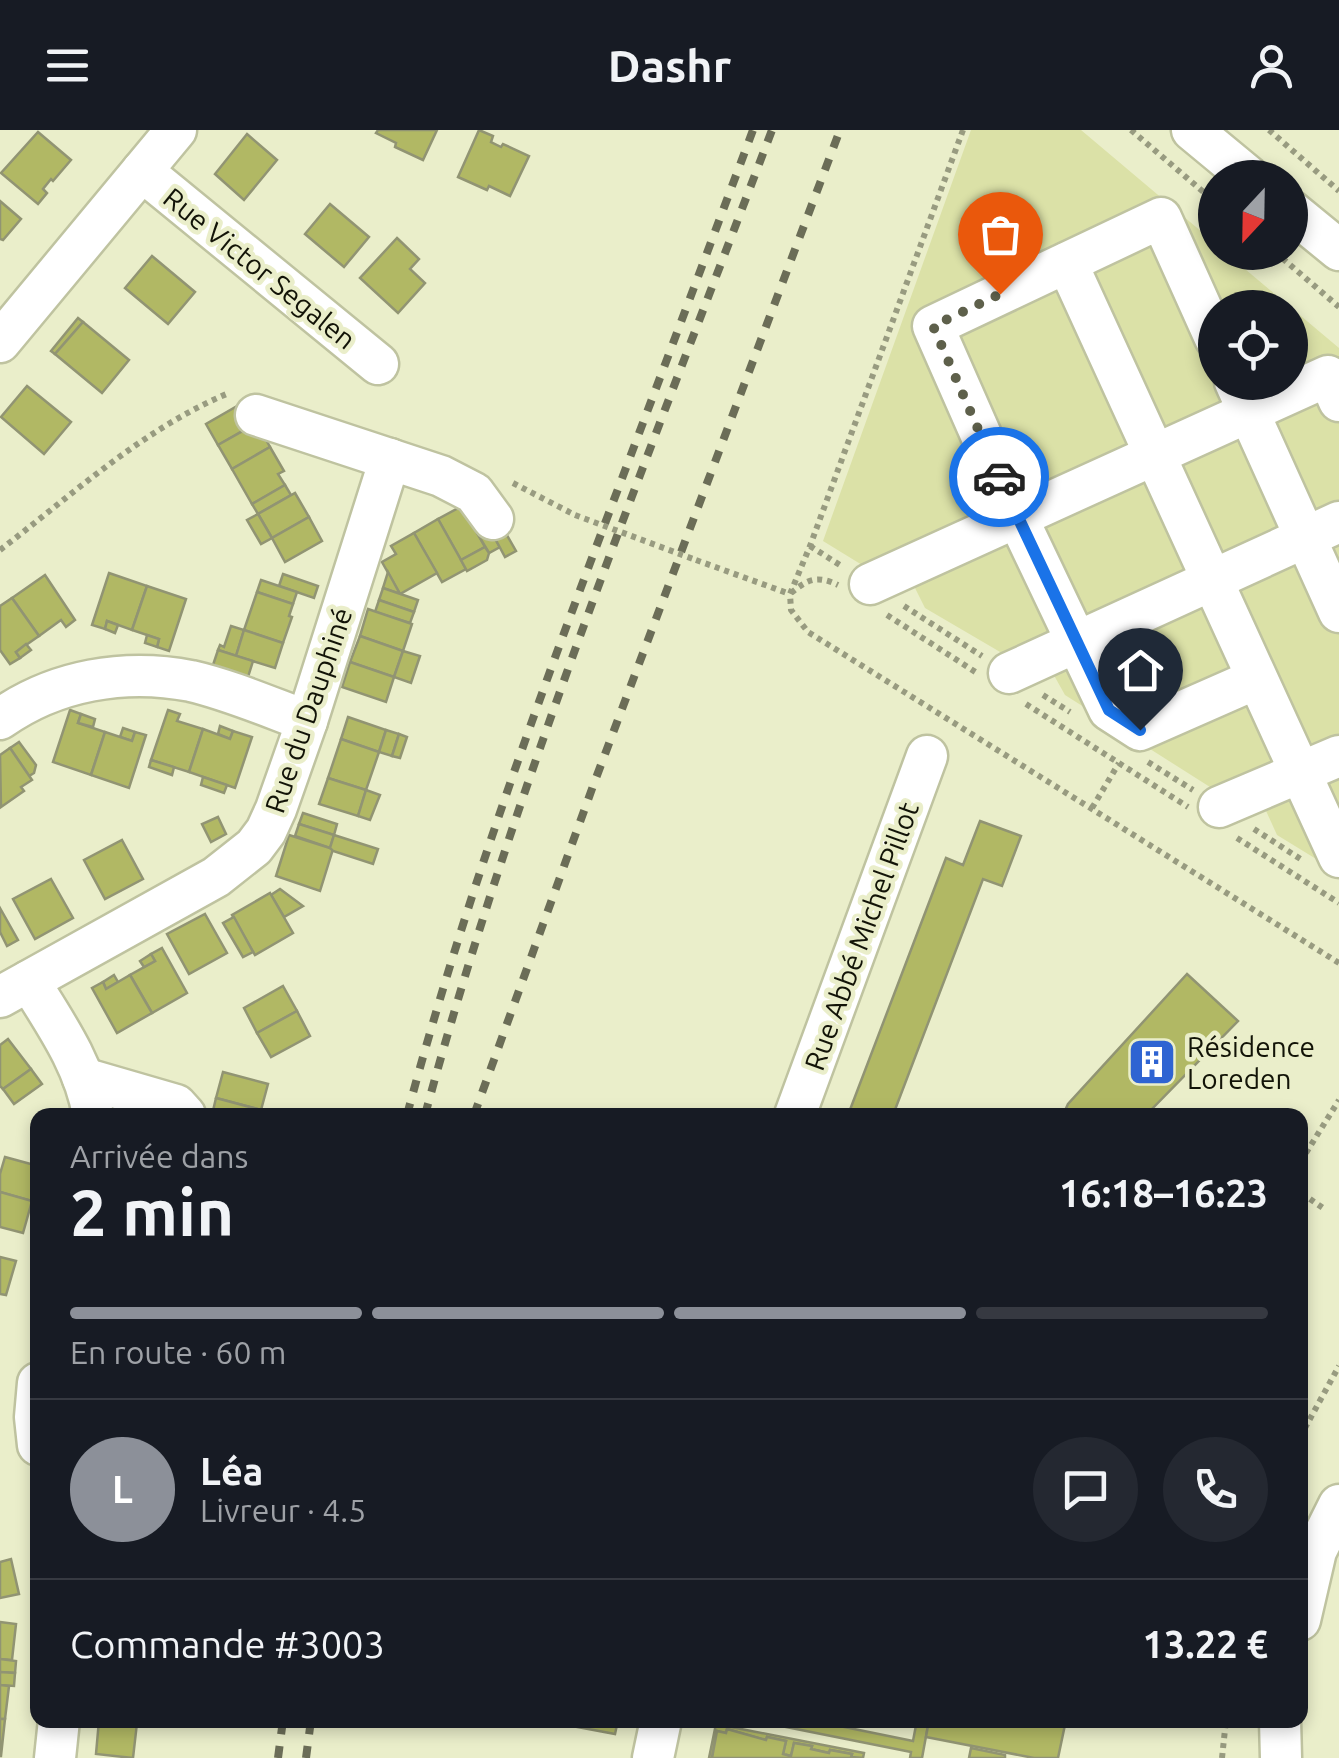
<!DOCTYPE html>
<html lang="fr">
<meta charset="utf-8">
<style>
:root{--surface:#171b24;--page:#242831;--text:#f1f3f6;--muted:#9ea1a6;--line:#363941;--accent:#8c9099}
body{margin:0;font-family:Ubuntu,sans-serif;background:var(--page);color:var(--text);height:100vh;display:flex;flex-direction:column;font-size:38px;white-space:nowrap}
*{box-sizing:border-box;margin:0}
p{font-size:32px;color:var(--muted)}
.icon{flex:none;width:55px;height:55px;fill:none;stroke:currentColor;stroke-width:2;stroke-linecap:round;stroke-linejoin:round}
.map{position:relative;flex:1;overflow:hidden}
.sheet{position:absolute;left:30px;top:978px;width:1278px;height:620px;display:flex;flex-direction:column;background:var(--surface);border-radius:20px;box-shadow:0 5px 15px #0003}
.sheet>*{flex:none}
.needle{width:65px;rotate:202deg}
.buttons{position:absolute;left:1198px;top:30px;display:grid;gap:20px}
.buttons a{display:grid;place-items:center;width:110px;height:110px;border-radius:50%;background:var(--surface);box-shadow:0 5px 15px #0003;font-size:50px}
.pin{position:absolute;display:grid;place-items:center;width:85px;height:85px;color:#fff;margin:-102px -42px;border-radius:50% 50% 50% 0;rotate:-45deg;box-shadow:0 0 10px #0007}
.pin .icon{rotate:45deg}
.courier{position:absolute;display:grid;place-items:center;width:100px;height:100px;margin:-50px;border:8px solid #1a73e8;border-radius:50%;background:#fff;color:#222;box-shadow:0 2px 12px #0007}
.head em{font-style:normal;font-weight:700}
.head div{display:flex;flex-direction:column-reverse}
.head{display:flex;align-items:center;justify-content:space-between;height:170px;padding:0 40px}
h1{font-size:65px;font-weight:700;line-height:75px}
.bar{display:grid;grid-template-columns:repeat(4,1fr);gap:15px 10px;align-content:center;height:120px;padding:0 40px}
.bar i{height:12px;border-radius:8px;background:var(--line)}
.bar .active{background:var(--accent)}
.bar p{grid-column:span 4}
.line{display:flex;align-items:center;gap:25px;padding:0 40px;border-top:2px solid var(--line)}
.line div{flex:1}
.round{display:grid;place-items:center;flex:none;width:105px;height:105px;border-radius:52px;background:var(--page)}
header{display:flex;justify-content:space-between;align-items:center;height:130px;padding:0 40px;background:var(--surface);font-size:45px;font-weight:700}
.map>svg:first-child{display:block}
.green{fill:#dbe1a7;fill-rule:evenodd}
.building{fill:#b1b864;stroke:#919473;stroke-width:2.5}
.lines{fill:none;stroke-linecap:round;stroke-linejoin:round}
.minor-casing{stroke:#bfc3a0;stroke-width:45}
.path{stroke:#989b80;stroke-width:6;stroke-dasharray:5 5;stroke-linecap:butt}
.minor{stroke:#fff;stroke-width:40}
.rail{stroke:#6b6d57;stroke-width:8;stroke-dasharray:12 12;stroke-linecap:butt}
.path-bridge{stroke:#989b80;stroke-width:6;stroke-dasharray:5 5;stroke-linecap:butt}
.done{stroke:#5e604b;stroke-width:10;stroke-dasharray:0 18}
.route{stroke:#1a73e8;stroke-width:12}
.labels{text-anchor:middle;dominant-baseline:central;stroke-width:9;stroke-linejoin:round;paint-order:stroke}
.street-label{font-size:28px;fill:#121307;stroke:#eaeeca}
.poi-label{font-size:28px;fill:#121307;stroke:#eaeeca;text-anchor:start}
</style>
<header><svg class="icon" aria-label="menu" viewBox="0 0 24 24"><path d="M4 6h16M4 12h16M4 18h16"/></svg>Dashr<svg class="icon" aria-label="person" viewBox="0 0 24 24"><circle cx="12" cy="8" r="4"/><path d="M4 21q1-7 8-7t8 7"/></svg></header>
<div class="map">
<svg width="1339" height="1628" viewBox="0 0 1339 1628">
<rect width="100%" height="100%" fill="#eaeeca"/>
<path class="green" d="M971 0H1081L1215 113V122L1226 123 1339 218V743L1277 705 1252 650 1221 664 1065 565 1037 515 1007 526 925 478 899 426 867 438 823 411ZM1215 178H1290V252H1215Z"/>
<g class="building">
<path d="M378 0H437L423 30 395 17 396 13 376 3Z"/>
<path d="M479 0 493 6 491 12 501 17 503 14 529 26 510 66 489 56 487 60 458 47Z"/>
<path d="M38 2 71 30 53 51 51 49 43 59 47 63 38 74 1 43Z"/>
<path d="M247 4 277 30 244 70 215 44Z"/>
<path d="M0 71 21 89 3 110 0 109Z"/>
<path d="M330 74 369 107 344 137 305 104Z"/>
<path d="M397 108 419 129 410 139 425 153 398 183 360 148Z"/>
<path d="M152 126 195 162 168 194 125 158Z"/>
<path d="M78 188 83 192 55 224 51 221Z"/>
<path d="M83 192 129 230 102 263 55 224Z"/>
<path d="M27 256 71 292 44 324 1 287Z"/>
<path d="M239 275 251 296 218 315 206 294Z"/>
<path d="M257 293 270 317 232 339 218 315Z"/>
<path d="M270 317 284 341 278 344 285 355 252 374 232 339Z"/>
<path d="M285 355 291 365 258 384 252 374Z"/>
<path d="M295 363 309 387 272 408 258 384Z"/>
<path d="M462 376 485 417 461 430 438 389Z"/>
<path d="M258 384 272 408 261 414 247 390Z"/>
<path d="M481 385 500 417 489 423 470 391Z"/>
<path d="M309 387 322 411 285 432 272 408Z"/>
<path d="M438 389 466 439 442 452 414 403Z"/>
<path d="M500 393 516 421 505 427 490 399Z"/>
<path d="M414 403 437 443 400 464 382 432 396 424 391 416Z"/>
<path d="M485 417 489 423 487 430 467 441 461 430Z"/>
<path d="M388 442 400 464 383 458Z"/>
<path d="M109 443 147 456 132 500 107 491 105 499 92 495Z"/>
<path d="M283 444 318 456 314 468 279 456Z"/>
<path d="M45 445 75 490 66 497 61 490 39 506 12 468Z"/>
<path d="M261 450 297 462 293 474 257 462Z"/>
<path d="M147 456 186 469 169 521 157 517 159 509 132 500Z"/>
<path d="M383 458 418 470 414 482 379 470Z"/>
<path d="M257 462 293 474 289 486 292 487 283 513 244 500Z"/>
<path d="M12 468 39 506 16 522 20 528 10 534 0 520V476Z"/>
<path d="M379 470 414 482 410 493 375 482Z"/>
<path d="M368 479 412 494 403 521 360 506Z"/>
<path d="M107 491 118 495 115 503 105 499Z"/>
<path d="M231 496 244 500 236 526 218 520 220 515 224 517Z"/>
<path d="M244 500 283 513 275 538 236 526Z"/>
<path d="M147 505 159 509 157 517 145 513Z"/>
<path d="M360 506 403 521 394 547 350 532Z"/>
<path d="M26 514 31 520 20 528 16 522Z"/>
<path d="M218 520 253 531 248 547 213 535Z"/>
<path d="M403 521 420 526 411 553 394 547Z"/>
<path d="M350 532 394 547 386 572 342 557Z"/>
<path d="M70 580 81 584 78 593 105 602 91 645 53 632Z"/>
<path d="M168 580 180 584 177 591 203 599 189 642 151 630Z"/>
<path d="M81 584 95 589 93 597 78 593Z"/>
<path d="M348 587 386 600 379 622 341 609Z"/>
<path d="M220 596 233 601 230 609 218 604Z"/>
<path d="M123 598 135 602 132 611 120 607Z"/>
<path d="M203 599 230 609 233 601 252 607 235 658 189 642Z"/>
<path d="M386 600 399 604 392 626 379 622Z"/>
<path d="M105 602 132 611 135 602 146 605 129 658 91 645Z"/>
<path d="M399 604 407 607 400 628 392 626Z"/>
<path d="M341 609 379 622 366 660 328 648Z"/>
<path d="M19 612 36 635 34 643 29 646 10 618Z"/>
<path d="M10 618 32 650 21 657 24 661 1 677 0 625Z"/>
<path d="M151 630 174 637 172 645 149 637Z"/>
<path d="M203 647 227 655 224 663 201 655Z"/>
<path d="M328 648 366 660 358 686 319 674Z"/>
<path d="M366 660 380 665 370 690 358 686Z"/>
<path d="M303 683 337 694 334 705 299 694Z"/>
<path d="M218 687 226 704 211 712 202 694Z"/>
<path d="M980 691 1021 706 1002 756 983 749 893 985H848L946 728 963 735Z"/>
<path d="M299 694 334 705 330 718 295 706Z"/>
<path d="M289 705 333 719 320 761 276 746Z"/>
<path d="M334 705 378 719 373 734 333 721 330 718Z"/>
<path d="M122 710 143 749 105 769 84 730Z"/>
<path d="M51 749 73 788 35 809 13 769Z"/>
<path d="M280 759 303 776 284 787 271 765Z"/>
<path d="M270 763 293 803 255 825 232 785Z"/>
<path d="M0 778 18 810 7 816 0 802Z"/>
<path d="M205 784 227 823 189 844 167 804Z"/>
<path d="M234 787 253 822 243 827 223 793Z"/>
<path d="M162 818 187 863 152 883 130 845 155 831 151 824Z"/>
<path d="M151 824 155 831 144 837 140 831Z"/>
<path d="M1187 844 1238 891 1146 985H1063L1068 974Z"/>
<path d="M114 845 118 852 106 859 103 852Z"/>
<path d="M130 845 152 883 117 903 92 858 103 852 106 859Z"/>
<path d="M283 856 297 881 257 903 244 878Z"/>
<path d="M297 881 310 906 271 927 257 903Z"/>
<path d="M8 909 31 939 3 959 0 956V915Z"/>
<path d="M31 939 42 954 14 974 3 959Z"/>
<path d="M223 942 268 954 261 980 216 968Z"/>
<path d="M216 968 261 980 260 985H212Z"/>
<path d="M5 1027 38 1036V1050L32 1071 0 1062V1044Z"/>
<path d="M0 1062 32 1071 23 1103 0 1097Z"/>
<path d="M0 1127 16 1131 6 1165 0 1164Z"/>
<path d="M11 1429 19 1464 0 1468V1432Z"/>
<path d="M0 1492 16 1494 12 1530 0 1529Z"/>
<path d="M0 1529 16 1531 15 1543 0 1542Z"/>
<path d="M0 1542 15 1543 14 1556 0 1555Z"/>
<path d="M0 1555 9 1556 5 1589H0Z"/>
<path d="M0 1589H5L1 1626H0Z"/>
<path d="M99 1590 137 1593 133 1628 96 1624Z"/>
<path d="M540 1590H618L615 1604Z"/>
<path d="M787 1590H810L913 1611 917 1590H929L922 1628H910L911 1622 786 1597Z"/>
<path d="M929 1590H1066L1058 1628H1034L926 1607Z"/>
<path d="M716 1594 864 1623 863 1628 851 1627 852 1624 830 1620 829 1623 811 1619 812 1616 794 1613 791 1626 783 1624 786 1611 767 1607 766 1610 727 1599 726 1603 717 1601 712 1628H709Z"/>
<path d="M727 1599 766 1610 767 1607 786 1611 783 1624 791 1626 794 1613 812 1616 811 1619 829 1623 830 1620 852 1624 851 1627 855 1628H712L717 1601 726 1603Z"/>
<path d="M971 1618 1005 1625V1628H969Z"/>
</g>
<g class="lines">
<g class="minor-casing">
<g id="minor">
<path d="M1192 0 1250 48"/>
<path d="M142 41 378 234"/>
<path d="M1290 80 1339 120"/>
<path d="M1067 133 1339 727"/>
<path d="M1215 208 1161 88 933 196 1018 389 1109 580 1140 600 1256 549"/>
<path d="M0 212 176 0"/>
<path d="M1235 252 1339 482"/>
<path d="M256 285 441 346 474 363 493 389"/>
<path d="M870 454 1328 246 1339 271"/>
<path d="M1009 543 1339 392"/>
<path d="M0 589C55 550 125 538 191 551 230 560 269 577 307 591"/>
<path d="M1219 677 1339 626"/>
<path d="M29 851C55 893 85 935 93 985"/>
<path d="M0 867 216 747 254 717 266 701 276 679 307 591 390 329"/>
<path d="M83 948 176 975 185 985"/>
<path d="M795 985 927 626"/>
<path d="M38 1253 35 1287 38 1315"/>
<path d="M1300 1490 1316 1421 1339 1375"/>
<path d="M1280 1590 1281 1628"/>
<path d="M55 1628 59 1590"/>
<path d="M653 1628 661 1590"/>
</g>
</g>
<g class="path">
<path d="M963 0 810 416 790 464 791 480 808 502 1339 833"/>
<path d="M1131 0 1215 72"/>
<path d="M1269 0 1339 61"/>
<path d="M1275 122 1339 177"/>
<path d="M513 353 575 385"/>
<path d="M810 416 843 437"/>
<path d="M0 420C72 365 144 298 229 263"/>
<path d="M696 430 790 464"/>
<path d="M791 463C808 449 817 445 838 455"/>
<path d="M904 476 982 526"/>
<path d="M887 485 977 543"/>
<path d="M1043 565 1070 582"/>
<path d="M1026 574 1188 677"/>
<path d="M1148 632 1193 660"/>
<path d="M1092 678 1119 633"/>
<path d="M1254 699 1302 730"/>
<path d="M1237 708 1339 773"/>
<path d="M1306 1023 1339 970"/>
<path d="M1310 1069 1323 1078"/>
<path d="M1300 1307 1339 1236"/>
<path d="M1222 1628 1226 1590"/>
</g>
<use href="#minor" class="minor"/>
<g class="rail">
<path d="M407 985C460 787 529 595 601 404 652 269 703 134 753 0"/>
<path d="M425 985C516 649 649 325 772 0"/>
<path d="M474 985 593 656 840 0"/>
<path d="M278 1628 283 1590"/>
<path d="M306 1628 311 1590"/>
</g>
<path class="path-bridge" d="M575 385 696 430"/>
</g>
<g class="lines">
<path class="done" d="M999 347 933 196 1000 164"/>
<path class="route" d="M999 347 1109 580 1140 600"/>
</g>
<defs>
<g id="building-square" transform="scale(2.5)"><rect x="-9" y="-9" width="18" height="18" rx="4" fill="#2f64d2" stroke="#eaeeca"/><path d="M-4-6H4V6H1V3H-1V6H-4ZM-2.5-4.3h1.7v1.8h-1.7ZM.8-4.3h1.7v1.8H.8ZM-2.5-1h1.7V.8h-1.7ZM.8-1h1.7V.8H.8Z" fill="#fff"/></g>
</defs>
<g fill-rule="evenodd">
<use href="#building-square" x="1152" y="932"/>
</g>
<g class="labels">
<g class="street-label">
<text transform="translate(260 138) rotate(39)">Rue Victor Segalen</text>
<text transform="translate(308 580) rotate(-71)">Rue du Dauphiné</text>
<text transform="translate(861 806) rotate(-70)">Rue Abbé Michel Pillot</text>
</g>
<g class="poi-label">
<text x="1187" y="916">Résidence<tspan x="1187" dy="32">Loreden</tspan></text>
</g>
</g>
</svg>
<div class="buttons">
<a><svg class="needle" viewBox="-14 -14 28 28"><path d="M0-13l5 13h-10z" fill="#e53935"/><path d="M0 13l5-13h-10z" fill="#9ea1a6"/></svg></a>
<a><svg class="icon" aria-label="locate" viewBox="0 0 24 24"><circle cx="12" cy="12" r="6"/><path d="M12 2v4M12 18v4M2 12h4M18 12h4"/></svg></a>
</div>
<div class="pin" style="left:1000px;top:164px;background:#ea580c"><svg class="icon" aria-label="bag" viewBox="0 0 24 24"><path d="M5 8h14l-1 12H6zM9 8a3 3 0 0 1 6 0"/></svg></div>
<div class="pin" style="left:1140px;top:600px;background:#1f2937"><svg class="icon" aria-label="home" viewBox="0 0 24 24"><path d="M3 11l9-7 9 7M6 9v11h12V9"/></svg></div>
<div class="courier" style="left:999px;top:347px"><svg class="icon" aria-label="car" viewBox="0 0 24 24"><path d="M5 17H2v-5l4-1 3-4h7l3 4 3 1v5h-3M9 17h6M6 11h13"/><circle cx="7" cy="17" r="2"/><circle cx="17" cy="17" r="2"/></svg></div>
<section class="sheet">
<div class="head"><div><h1>2 min</h1><p>Arrivée dans</p></div><em>16:18–16:23</em></div>
<div class="bar"><i class="active"></i><i class="active"></i><i class="active"></i><i></i><p>En route · 60 m</p></div>
<div class="line" style="height:180px"><b class="round" style="background:var(--accent);color:#fff">L</b><div><b>Léa</b><p>Livreur · 4.5</p></div><a class="round"><svg class="icon" aria-label="chat" viewBox="0 0 24 24"><path d="M4 5h16v11H9l-5 4z"/></svg></a><a class="round"><svg class="icon" aria-label="phone" viewBox="0 0 24 24"><path d="M5 4h4l2 5-3 2q2 4 5 5l2-3 5 2v4C11 20 4 13 5 4z"/></svg></a></div>
<div class="line" style="height:130px"><div>Commande #3003</div><b>13.22 €</b></div>
</section>
</div>
